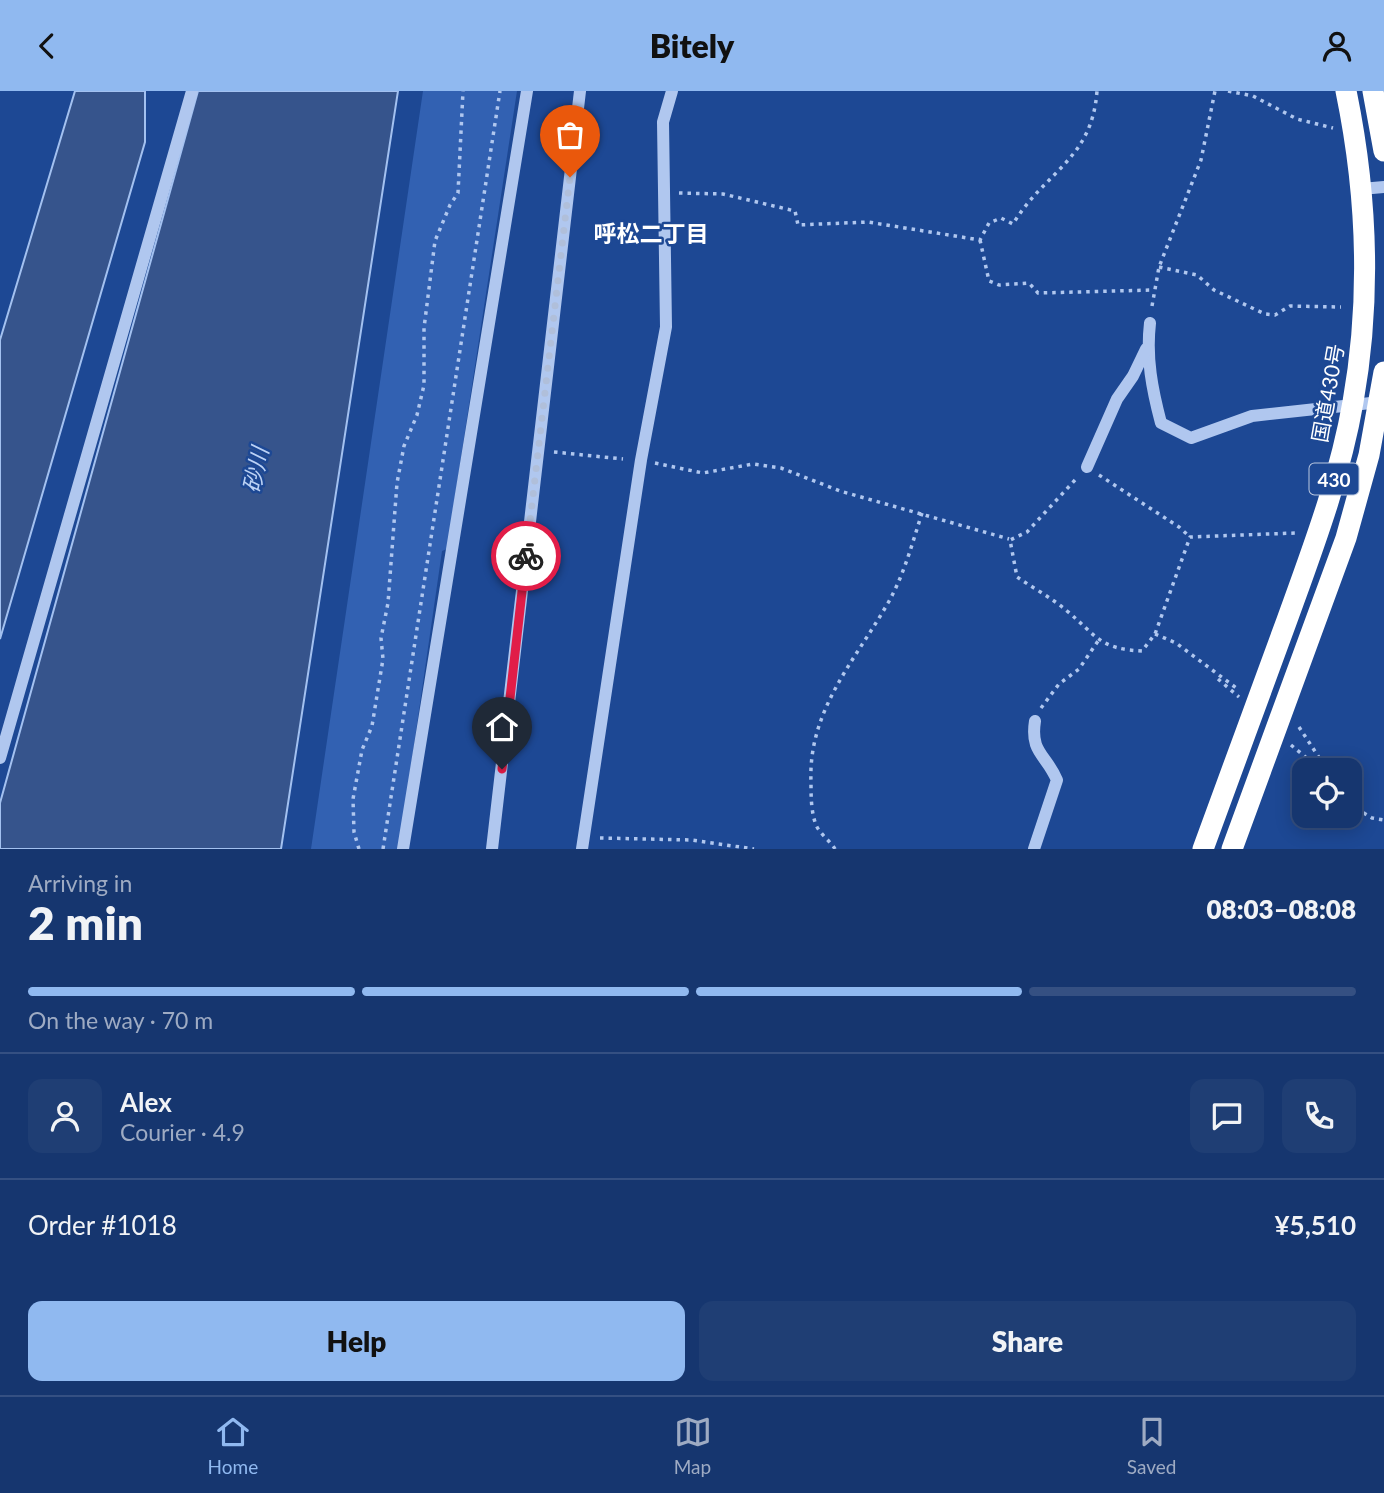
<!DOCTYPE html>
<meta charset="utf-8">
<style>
:root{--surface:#16366f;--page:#1f3e74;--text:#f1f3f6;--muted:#9eabc3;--line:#355082;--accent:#90b9f0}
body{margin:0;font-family:Lato,"Noto Sans JP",sans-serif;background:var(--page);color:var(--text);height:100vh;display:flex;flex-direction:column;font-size:26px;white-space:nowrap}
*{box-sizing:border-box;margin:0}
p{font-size:23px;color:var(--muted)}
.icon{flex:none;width:38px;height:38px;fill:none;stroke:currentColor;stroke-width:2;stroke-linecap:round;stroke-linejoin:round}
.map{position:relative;height:758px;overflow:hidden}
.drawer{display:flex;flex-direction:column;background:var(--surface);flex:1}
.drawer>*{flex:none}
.controls{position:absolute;left:1292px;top:667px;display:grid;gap:14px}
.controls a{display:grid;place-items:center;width:70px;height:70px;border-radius:14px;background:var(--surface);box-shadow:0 4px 18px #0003,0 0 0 2px var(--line);font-size:35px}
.pin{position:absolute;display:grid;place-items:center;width:60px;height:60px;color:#fff;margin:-72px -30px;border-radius:50% 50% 50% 0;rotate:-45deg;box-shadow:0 0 7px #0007}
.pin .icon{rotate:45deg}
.courier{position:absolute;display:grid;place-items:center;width:70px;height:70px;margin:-35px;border:5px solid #e11d48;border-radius:50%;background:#fff;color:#222;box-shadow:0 2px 9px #0007}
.head em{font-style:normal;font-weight:800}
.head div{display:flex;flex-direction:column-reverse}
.head{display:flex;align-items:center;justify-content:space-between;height:119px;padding:0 28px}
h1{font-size:46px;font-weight:800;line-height:52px}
.bar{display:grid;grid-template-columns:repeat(4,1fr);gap:10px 7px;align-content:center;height:84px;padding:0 28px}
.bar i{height:9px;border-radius:5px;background:var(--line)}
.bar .active{background:var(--accent)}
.bar p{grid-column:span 4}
.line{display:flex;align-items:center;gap:18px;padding:0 28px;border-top:2px solid var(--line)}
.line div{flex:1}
.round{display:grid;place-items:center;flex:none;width:74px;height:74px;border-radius:14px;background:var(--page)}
.action{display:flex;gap:14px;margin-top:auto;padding:14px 28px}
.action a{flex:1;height:80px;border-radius:14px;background:var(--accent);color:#111;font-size:28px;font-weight:800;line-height:80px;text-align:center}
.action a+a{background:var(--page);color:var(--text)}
header{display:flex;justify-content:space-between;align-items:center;height:91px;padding:0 28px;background:var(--accent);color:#111;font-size:32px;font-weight:800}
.tab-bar{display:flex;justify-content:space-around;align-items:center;height:98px;border-top:2px solid var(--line);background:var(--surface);font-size:19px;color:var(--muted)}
.tab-bar a{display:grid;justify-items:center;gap:4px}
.tab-bar .active{color:var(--accent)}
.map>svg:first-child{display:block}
.green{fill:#3261b2}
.water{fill:#36548c;stroke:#a3c1f0;stroke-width:2}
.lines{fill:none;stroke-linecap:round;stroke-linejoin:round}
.path{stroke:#b0c7ef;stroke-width:3.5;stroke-dasharray:3.5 5;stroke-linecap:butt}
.minor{stroke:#b0c7ef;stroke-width:12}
.highway{stroke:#fff;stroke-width:21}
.done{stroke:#b0bfda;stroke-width:7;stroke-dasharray:0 12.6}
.route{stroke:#e11d48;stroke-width:9}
.labels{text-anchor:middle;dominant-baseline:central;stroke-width:5;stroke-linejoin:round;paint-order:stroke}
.shield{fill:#1d4894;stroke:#bbc8df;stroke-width:2}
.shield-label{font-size:19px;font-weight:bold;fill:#fff}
.street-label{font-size:21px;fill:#fff;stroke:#1d4894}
.neighbourhood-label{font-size:23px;font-weight:bold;fill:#fff;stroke:#1d4894}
.water-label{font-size:23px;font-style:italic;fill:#bcd2f5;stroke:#1d4894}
</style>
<header><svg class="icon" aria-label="back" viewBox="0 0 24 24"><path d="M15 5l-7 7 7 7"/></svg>Bitely<svg class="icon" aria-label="person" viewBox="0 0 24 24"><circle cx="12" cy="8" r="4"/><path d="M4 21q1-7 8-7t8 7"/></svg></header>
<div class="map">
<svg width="1384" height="758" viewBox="0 0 1384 758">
<rect width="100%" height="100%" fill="#1d4894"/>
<path class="green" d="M423 0H517L447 458 442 460 399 758H311Z"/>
<g class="water">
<path d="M75 0H145V51L0 548V249Z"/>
<path d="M198 0H398L281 758H0V712Z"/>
</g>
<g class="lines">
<g class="path">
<path d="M1228 0 1253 5 1297 28 1333 37"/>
<path d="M679 102 723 103 795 120 798 134 868 131 980 149 989 132 1001 127 1013 133C1045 80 1092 69 1097 0"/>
<path d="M980 149 989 190 999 194 1029 192 1038 202 1154 199"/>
<path d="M1159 176 1197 184 1214 199 1265 223 1275 224 1290 215 1341 216"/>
<path d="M1152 215 1159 176 1201 69 1215 0"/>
<path d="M554 361 623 368"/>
<path d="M655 372 703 382 753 373 781 377 840 400 1009 448"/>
<path d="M1099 384 1179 436 1190 446"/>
<path d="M1075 389 1027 441 1010 449 1017 486C1033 497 1052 507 1067 520 1097 545 1099 558 1142 560L1155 543 1190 446 1295 442"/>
<path d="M1155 543 1176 552 1239 599"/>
<path d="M1218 588 1239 606"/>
<path d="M1041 617 1059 593 1079 578 1098 550"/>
<path d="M1299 636 1322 671 1320 677"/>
<path d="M1291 654 1321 679"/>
<path d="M1349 713 1372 727 1384 729"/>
<path d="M600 747 691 749 754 758"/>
<path d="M359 758 354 741 353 708 362 659 372 635 383 568 381 547 388 512 397 392 404 355 417 324 424 294V237L435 150 450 114 458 102 463 0"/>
<path d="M383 758 500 0"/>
<path d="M835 758C831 751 820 743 816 734 811 720 811 706 811 691 808 620 854 571 888 512 904 484 912 453 922 422"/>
</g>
<g class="minor">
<path d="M1361 98 1384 96"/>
<path d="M1150 232C1146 267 1152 298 1161 332L1191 347 1252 325 1380 311"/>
<path d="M1087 376 1117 308 1133 285 1146 258"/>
<path d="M0 667 192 0"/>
<path d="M403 758 527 0"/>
<path d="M492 758 580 0"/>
<path d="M582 758 641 369 666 236 663 31 672 0"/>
<path d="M1034 758 1057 689C1046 663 1030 662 1035 630"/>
</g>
<g class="highway">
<path d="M1373 0 1384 60"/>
<path d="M1203 758C1231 682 1259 605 1287 529 1313 457 1340 386 1353 311 1371 209 1367 102 1346 0"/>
<path d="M1232 758 1346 447 1369 364 1384 281"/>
</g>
</g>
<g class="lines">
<path class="done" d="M526 465 570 86"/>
<path class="route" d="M502 678 526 465"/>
</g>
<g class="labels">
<rect class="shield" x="1309.5" y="372.5" width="49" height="31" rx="5"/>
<g class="shield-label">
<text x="1334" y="388">430</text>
</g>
<g class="street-label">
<text transform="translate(1327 302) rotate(-80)">国道430号</text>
</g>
<g class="neighbourhood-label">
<text x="651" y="142">呼松二丁目</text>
</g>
<g class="water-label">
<text transform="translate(255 379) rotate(-78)">砂川</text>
</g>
</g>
</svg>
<div class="controls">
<a><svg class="icon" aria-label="locate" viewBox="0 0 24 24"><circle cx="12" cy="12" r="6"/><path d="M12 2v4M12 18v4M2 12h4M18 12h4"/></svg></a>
</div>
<div class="pin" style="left:570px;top:86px;background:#ea580c"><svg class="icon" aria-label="bag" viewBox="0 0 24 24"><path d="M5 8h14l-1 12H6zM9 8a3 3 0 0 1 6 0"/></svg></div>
<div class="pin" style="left:502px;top:678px;background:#1f2937"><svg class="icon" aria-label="home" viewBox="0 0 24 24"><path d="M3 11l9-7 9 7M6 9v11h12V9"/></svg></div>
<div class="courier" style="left:526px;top:465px"><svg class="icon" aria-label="bike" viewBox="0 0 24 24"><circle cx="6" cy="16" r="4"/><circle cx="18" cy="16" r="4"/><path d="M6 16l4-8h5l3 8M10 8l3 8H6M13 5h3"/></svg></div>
</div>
<section class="drawer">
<div class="head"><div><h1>2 min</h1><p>Arriving in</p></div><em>08:03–08:08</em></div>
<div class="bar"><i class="active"></i><i class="active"></i><i class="active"></i><i></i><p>On the way · 70 m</p></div>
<div class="line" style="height:126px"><a class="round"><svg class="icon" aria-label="person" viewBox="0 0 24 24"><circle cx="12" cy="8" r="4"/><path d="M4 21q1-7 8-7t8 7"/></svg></a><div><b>Alex</b><p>Courier · 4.9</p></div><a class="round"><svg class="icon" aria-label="chat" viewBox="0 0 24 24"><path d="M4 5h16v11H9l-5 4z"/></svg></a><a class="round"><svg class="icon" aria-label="phone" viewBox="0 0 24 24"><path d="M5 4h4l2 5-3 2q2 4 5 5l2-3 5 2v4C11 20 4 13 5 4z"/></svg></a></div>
<div class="line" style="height:91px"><div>Order #1018</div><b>¥5,510</b></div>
<div class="action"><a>Help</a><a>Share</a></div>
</section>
<nav class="tab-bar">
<a class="active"><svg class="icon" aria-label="home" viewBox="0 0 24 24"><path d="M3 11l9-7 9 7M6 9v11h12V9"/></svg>Home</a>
<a><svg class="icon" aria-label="map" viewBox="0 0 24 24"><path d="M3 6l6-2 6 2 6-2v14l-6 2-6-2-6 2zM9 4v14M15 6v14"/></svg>Map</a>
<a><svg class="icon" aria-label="saved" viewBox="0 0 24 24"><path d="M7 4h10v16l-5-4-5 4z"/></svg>Saved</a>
</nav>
